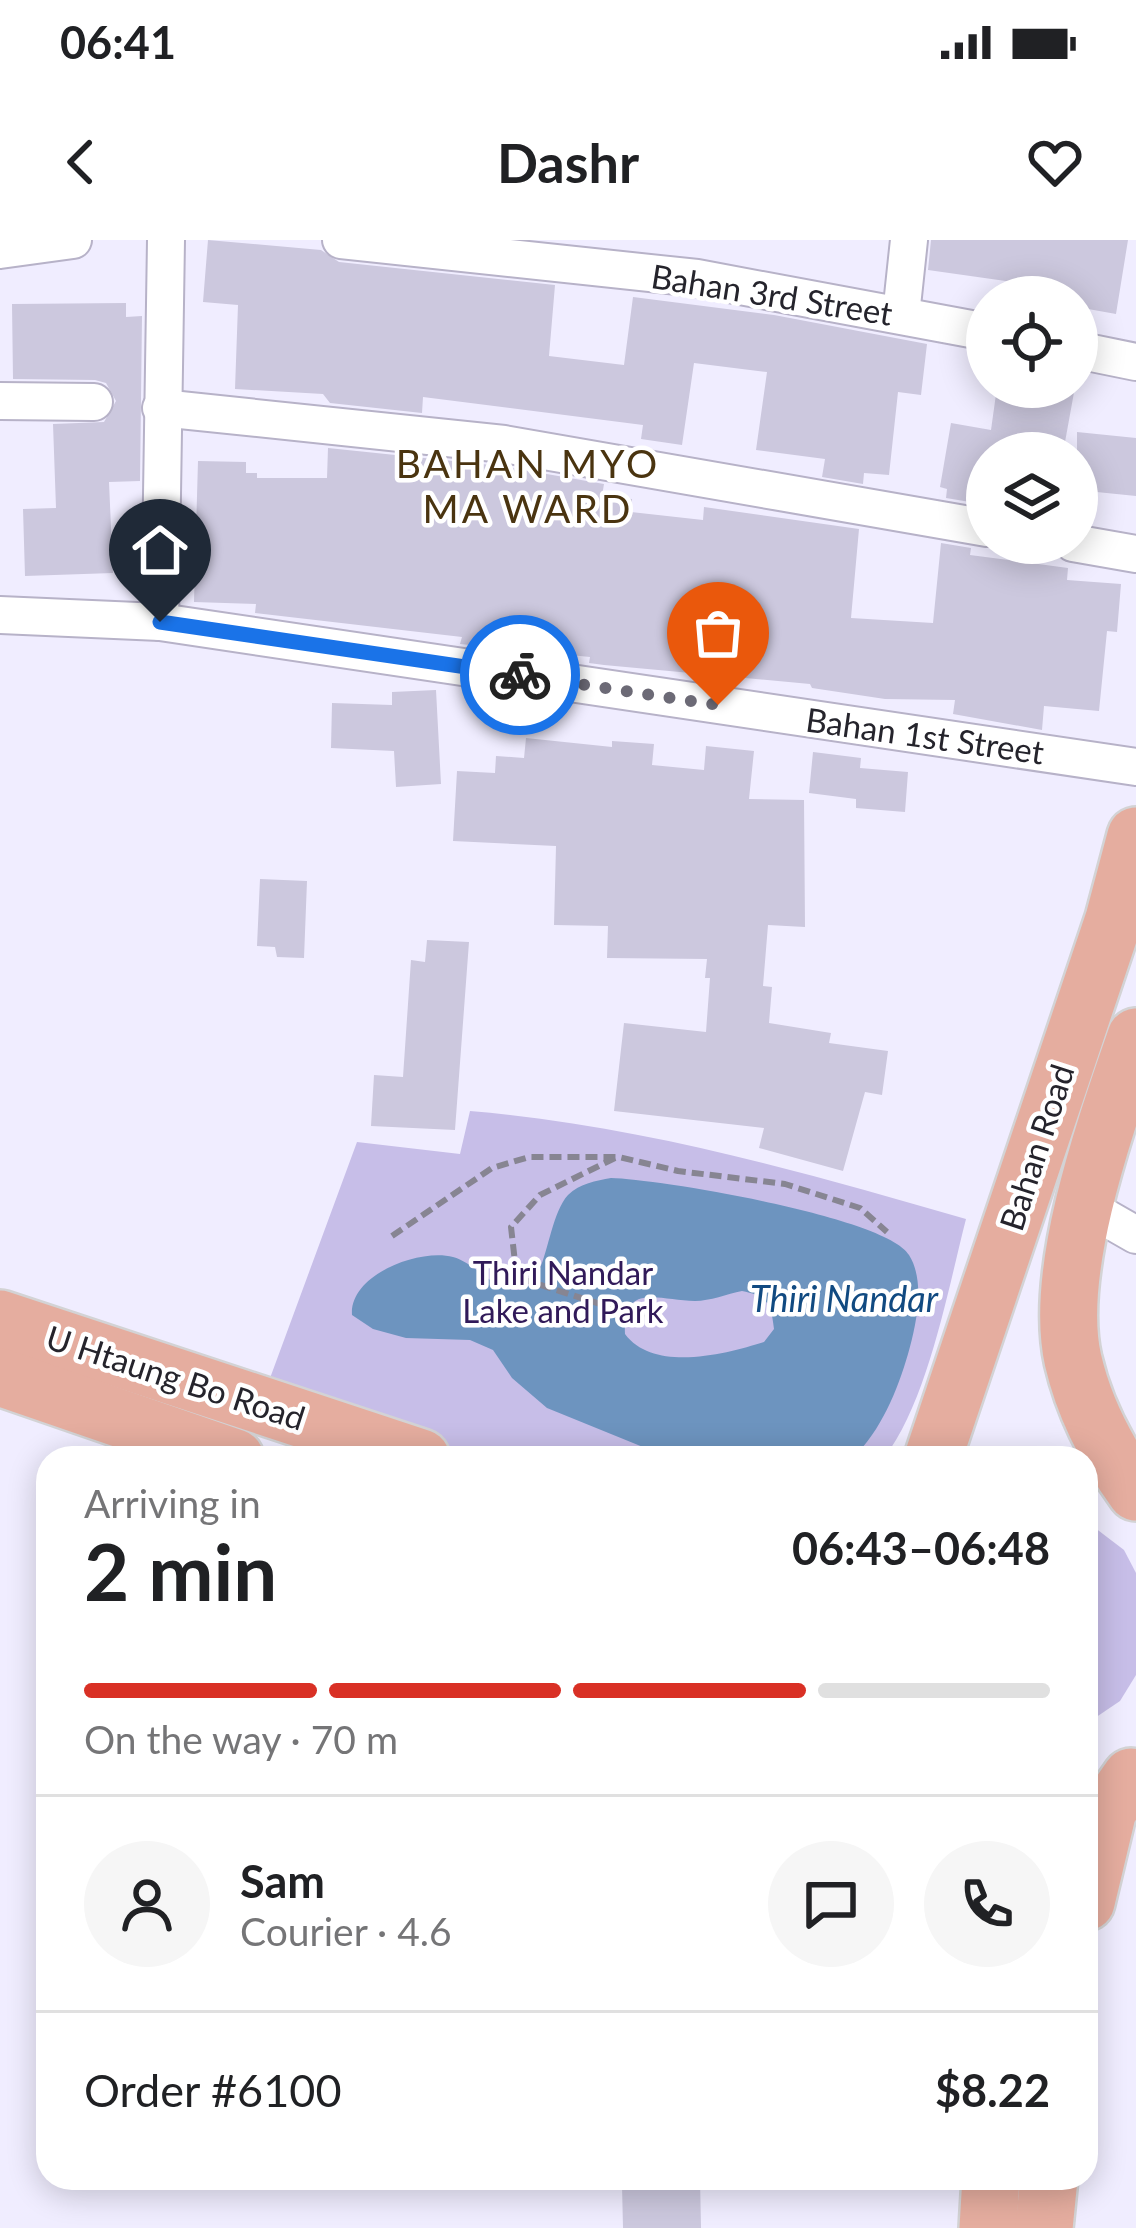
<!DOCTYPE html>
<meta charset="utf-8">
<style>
:root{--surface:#fff;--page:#f6f6f6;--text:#202124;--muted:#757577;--line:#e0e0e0;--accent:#d93025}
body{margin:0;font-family:Lato,sans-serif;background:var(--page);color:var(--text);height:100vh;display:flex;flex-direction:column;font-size:45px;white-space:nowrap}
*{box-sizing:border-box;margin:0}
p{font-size:39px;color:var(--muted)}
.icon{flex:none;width:66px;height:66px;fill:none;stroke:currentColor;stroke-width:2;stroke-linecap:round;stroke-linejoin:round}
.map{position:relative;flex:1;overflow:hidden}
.sheet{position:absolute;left:36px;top:1206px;width:1062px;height:744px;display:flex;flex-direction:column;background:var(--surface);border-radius:36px;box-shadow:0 6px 30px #0003}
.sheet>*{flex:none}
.fabs{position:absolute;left:966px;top:36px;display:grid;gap:24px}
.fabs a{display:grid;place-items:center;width:132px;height:132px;border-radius:50%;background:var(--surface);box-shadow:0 6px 30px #0003;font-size:60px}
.pin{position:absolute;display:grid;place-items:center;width:102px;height:102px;color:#fff;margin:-123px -51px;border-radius:50% 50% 50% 0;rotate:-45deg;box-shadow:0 0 12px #0007}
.pin .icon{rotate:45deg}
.courier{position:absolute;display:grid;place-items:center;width:120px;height:120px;margin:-60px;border:9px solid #1a73e8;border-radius:50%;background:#fff;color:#222;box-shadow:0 3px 15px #0007}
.headline em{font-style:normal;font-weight:700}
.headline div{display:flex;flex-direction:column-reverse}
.headline{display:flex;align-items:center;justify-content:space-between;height:204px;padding:0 48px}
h1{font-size:78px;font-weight:700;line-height:90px}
.bar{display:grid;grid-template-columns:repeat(4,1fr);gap:18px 12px;align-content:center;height:144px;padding:0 48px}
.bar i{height:15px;border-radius:9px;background:var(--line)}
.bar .current{background:var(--accent)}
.bar p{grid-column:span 4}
.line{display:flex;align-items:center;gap:30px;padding:0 48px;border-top:3px solid var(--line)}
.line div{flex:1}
.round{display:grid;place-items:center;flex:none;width:126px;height:126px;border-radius:63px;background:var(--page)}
.status{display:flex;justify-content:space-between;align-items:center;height:84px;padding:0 60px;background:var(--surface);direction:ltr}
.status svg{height:33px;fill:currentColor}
header{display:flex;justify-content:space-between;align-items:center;height:156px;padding:0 48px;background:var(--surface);font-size:54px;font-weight:700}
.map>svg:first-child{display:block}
.green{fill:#c7bee8}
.water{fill:#6d94bf;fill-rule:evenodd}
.building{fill:#ccc8de}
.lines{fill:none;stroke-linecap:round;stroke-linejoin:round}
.minor-casing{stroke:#b7b2c8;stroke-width:40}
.primary-casing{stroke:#d3d3d5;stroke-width:62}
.path{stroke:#878592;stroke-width:6;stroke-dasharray:12 6;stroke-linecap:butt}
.minor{stroke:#fff;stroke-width:36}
.primary{stroke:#e5ad9f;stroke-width:57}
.done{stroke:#6c6a76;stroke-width:12;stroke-dasharray:0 21.6}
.route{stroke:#1a73e8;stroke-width:15}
.labels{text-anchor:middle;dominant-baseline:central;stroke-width:9;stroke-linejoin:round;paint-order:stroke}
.street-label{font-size:33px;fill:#25242c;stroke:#fff}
.park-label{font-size:33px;fill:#311a59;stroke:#fff}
.water-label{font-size:36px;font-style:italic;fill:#114a81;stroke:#fff}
.quarter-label{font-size:39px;letter-spacing:3px;fill:#4a3410;stroke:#fff}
</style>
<div class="status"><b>06:41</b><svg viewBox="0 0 49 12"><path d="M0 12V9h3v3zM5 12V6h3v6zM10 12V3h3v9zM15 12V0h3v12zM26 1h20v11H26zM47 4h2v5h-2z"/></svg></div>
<header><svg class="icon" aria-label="back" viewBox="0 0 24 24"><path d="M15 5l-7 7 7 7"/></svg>Dashr<svg class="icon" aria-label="heart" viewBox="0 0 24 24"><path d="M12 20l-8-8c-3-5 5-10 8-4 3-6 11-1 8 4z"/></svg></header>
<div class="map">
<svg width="1136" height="1988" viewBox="0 0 1136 1988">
<rect width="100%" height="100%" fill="#f0edff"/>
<g class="green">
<path d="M470 871C639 885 804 932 966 979 948 1049 928 1161 884 1218H469L266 1149 357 902 460 914Z"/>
<path d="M1086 1281 1124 1310 1136 1333V1435L1120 1461 1086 1484Z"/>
</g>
<path class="water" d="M611 938C659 939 887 977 909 1015 926 1042 916 1086 908 1114 897 1152 881 1190 853 1218H670L547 1168 512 1138 493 1110 470 1100 406 1098 373 1089 352 1075C349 1035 419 1008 453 1017 476 1023 494 1052 519 1050 548 1046 546 979 568 955 580 943 596 941 611 938ZM742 1051C768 1056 771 1064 774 1089L764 1102C726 1114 654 1133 625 1094 622 1041 660 1061 695 1061 710 1061 727 1054 742 1051Z"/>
<g class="building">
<path d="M208 0 321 10 339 22 555 45 549 116 624 125 633 57 774 75 927 104 921 155 898 152 889 235 864 233 863 244 822 237 825 219 756 210 767 132 694 123 682 205 641 199 643 185 423 157 422 173 330 163 323 154 235 149 238 65 203 62Z"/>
<path d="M931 0H1128L1116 74 1077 67V57H1055L1056 48 928 30Z"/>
<path d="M126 63V77L142 76 140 241 109 242 113 333 25 336 23 269 56 268 53 184 104 182 116 161 106 143 95 140 13 139 12 64Z"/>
<path d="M997 147H1075L1063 213H987V256L976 254V263L946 258 947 249 940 247 951 183 991 190Z"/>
<path d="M1077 192 1136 198V256L1077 250Z"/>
<path d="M328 208 501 226 604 244 602 256 632 259 631 272 703 280 704 267 859 289 851 378 933 383 941 303 971 308 970 315 1068 328 1067 340 1121 344 1117 392 1107 391 1099 471 1044 466 1042 490 953 474 955 460 885 459 812 448 810 444 604 425 589 423 590 417 460 404 462 397 255 373 256 364 194 362 198 221 246 222V233H257V238H327Z"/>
<path d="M436 450 441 544 396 547 394 511 331 508 332 463 392 465V452Z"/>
<path d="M526 498 612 507V501L654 504 652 525 704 530 706 506 754 511 749 559 804 560 805 687 768 685 763 746 772 747 769 783 831 793 829 803 888 811 882 855 865 852 843 931 759 908 764 888 614 871 624 783 706 792 710 738H705L707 719 607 718 608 686 554 685 556 606 453 601 457 531 495 533 496 516 524 518Z"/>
<path d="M813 512 861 518 860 528 908 532 905 572 856 568V559L809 553Z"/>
<path d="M260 639 307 641 304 718 277 717 275 707 257 706Z"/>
<path d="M427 700 469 702 455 890 371 886 374 835 403 837 411 720 425 722Z"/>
<path d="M654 1938H700L701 1988H623L622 1945 654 1944Z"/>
</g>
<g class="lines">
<g class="minor-casing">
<g id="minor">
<path d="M341 0 697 38 987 92"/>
<path d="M0 10 73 0"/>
<path d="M901 75 909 0"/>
<path d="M1077 110 1136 122"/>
<path d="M0 161 94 162"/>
<path d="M161 168 504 204 987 288"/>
<path d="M1073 303 1136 314"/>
<path d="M0 375 160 382 1136 527"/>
<path d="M160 382 166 0"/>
<path d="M1087 967 1136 995"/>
</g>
</g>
<g class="primary-casing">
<g id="primary">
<path d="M1136 797C1106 884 1053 1030 1073 1120 1084 1168 1107 1212 1136 1252"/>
<path d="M0 1079 421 1218"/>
<path d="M0 1137 235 1218"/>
<path d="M933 1218 1114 679 1136 596"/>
<path d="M1086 1662 1108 1570 1131 1537"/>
<path d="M988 1988 991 1938"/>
<path d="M1044 1988 1049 1938"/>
</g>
</g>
<g class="path">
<path d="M615 918 540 955 511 987 515 1022 525 1040 644 1078"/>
<path d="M392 996 492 928 529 917H619L678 931 785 944 860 968 887 992"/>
</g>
<use href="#minor" class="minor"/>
<use href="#primary" class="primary"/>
</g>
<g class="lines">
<path class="done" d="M520 435 718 465"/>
<path class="route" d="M160 382 520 435"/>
</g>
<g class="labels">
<g class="street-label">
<text transform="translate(772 54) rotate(9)">Bahan 3rd Street</text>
<text transform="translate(925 495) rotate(8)">Bahan 1st Street</text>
<text transform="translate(1036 907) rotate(-72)">Bahan Road</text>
<text transform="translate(176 1137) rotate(18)">U Htaung Bo Road</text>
</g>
<g class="park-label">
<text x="563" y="1032">Thiri Nandar<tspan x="563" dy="38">Lake and Park</tspan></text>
</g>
<g class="water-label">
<text x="844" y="1058">Thiri Nandar</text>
</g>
<g class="quarter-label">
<text x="528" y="223">BAHAN MYO<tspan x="528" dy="45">MA WARD</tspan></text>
</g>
</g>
</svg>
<div class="fabs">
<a><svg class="icon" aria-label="locate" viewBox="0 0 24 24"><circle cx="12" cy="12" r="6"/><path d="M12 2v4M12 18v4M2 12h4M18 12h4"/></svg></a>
<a><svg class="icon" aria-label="layers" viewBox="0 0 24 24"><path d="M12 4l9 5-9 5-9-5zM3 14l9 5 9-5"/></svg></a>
</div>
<div class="pin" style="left:718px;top:465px;background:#ea580c"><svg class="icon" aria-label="bag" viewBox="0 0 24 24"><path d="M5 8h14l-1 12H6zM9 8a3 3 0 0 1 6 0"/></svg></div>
<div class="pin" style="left:160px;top:382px;background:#1f2937"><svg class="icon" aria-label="home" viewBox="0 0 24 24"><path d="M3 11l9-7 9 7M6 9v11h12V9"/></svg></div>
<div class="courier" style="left:520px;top:435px"><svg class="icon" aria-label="bike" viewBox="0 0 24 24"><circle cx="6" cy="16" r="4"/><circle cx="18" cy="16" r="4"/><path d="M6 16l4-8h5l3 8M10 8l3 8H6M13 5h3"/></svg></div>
<section class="sheet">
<div class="headline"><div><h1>2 min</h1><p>Arriving in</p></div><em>06:43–06:48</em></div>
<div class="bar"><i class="current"></i><i class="current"></i><i class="current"></i><i></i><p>On the way · 70 m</p></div>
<div class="line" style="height:216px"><a class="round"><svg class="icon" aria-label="person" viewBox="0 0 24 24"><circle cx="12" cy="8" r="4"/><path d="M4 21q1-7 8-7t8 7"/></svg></a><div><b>Sam</b><p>Courier · 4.6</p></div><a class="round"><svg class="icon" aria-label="chat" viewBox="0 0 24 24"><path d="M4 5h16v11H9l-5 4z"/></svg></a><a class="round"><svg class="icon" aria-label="phone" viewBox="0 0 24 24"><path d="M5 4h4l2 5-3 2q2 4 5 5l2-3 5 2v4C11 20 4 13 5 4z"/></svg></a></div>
<div class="line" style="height:156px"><div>Order #6100</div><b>$8.22</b></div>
</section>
</div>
